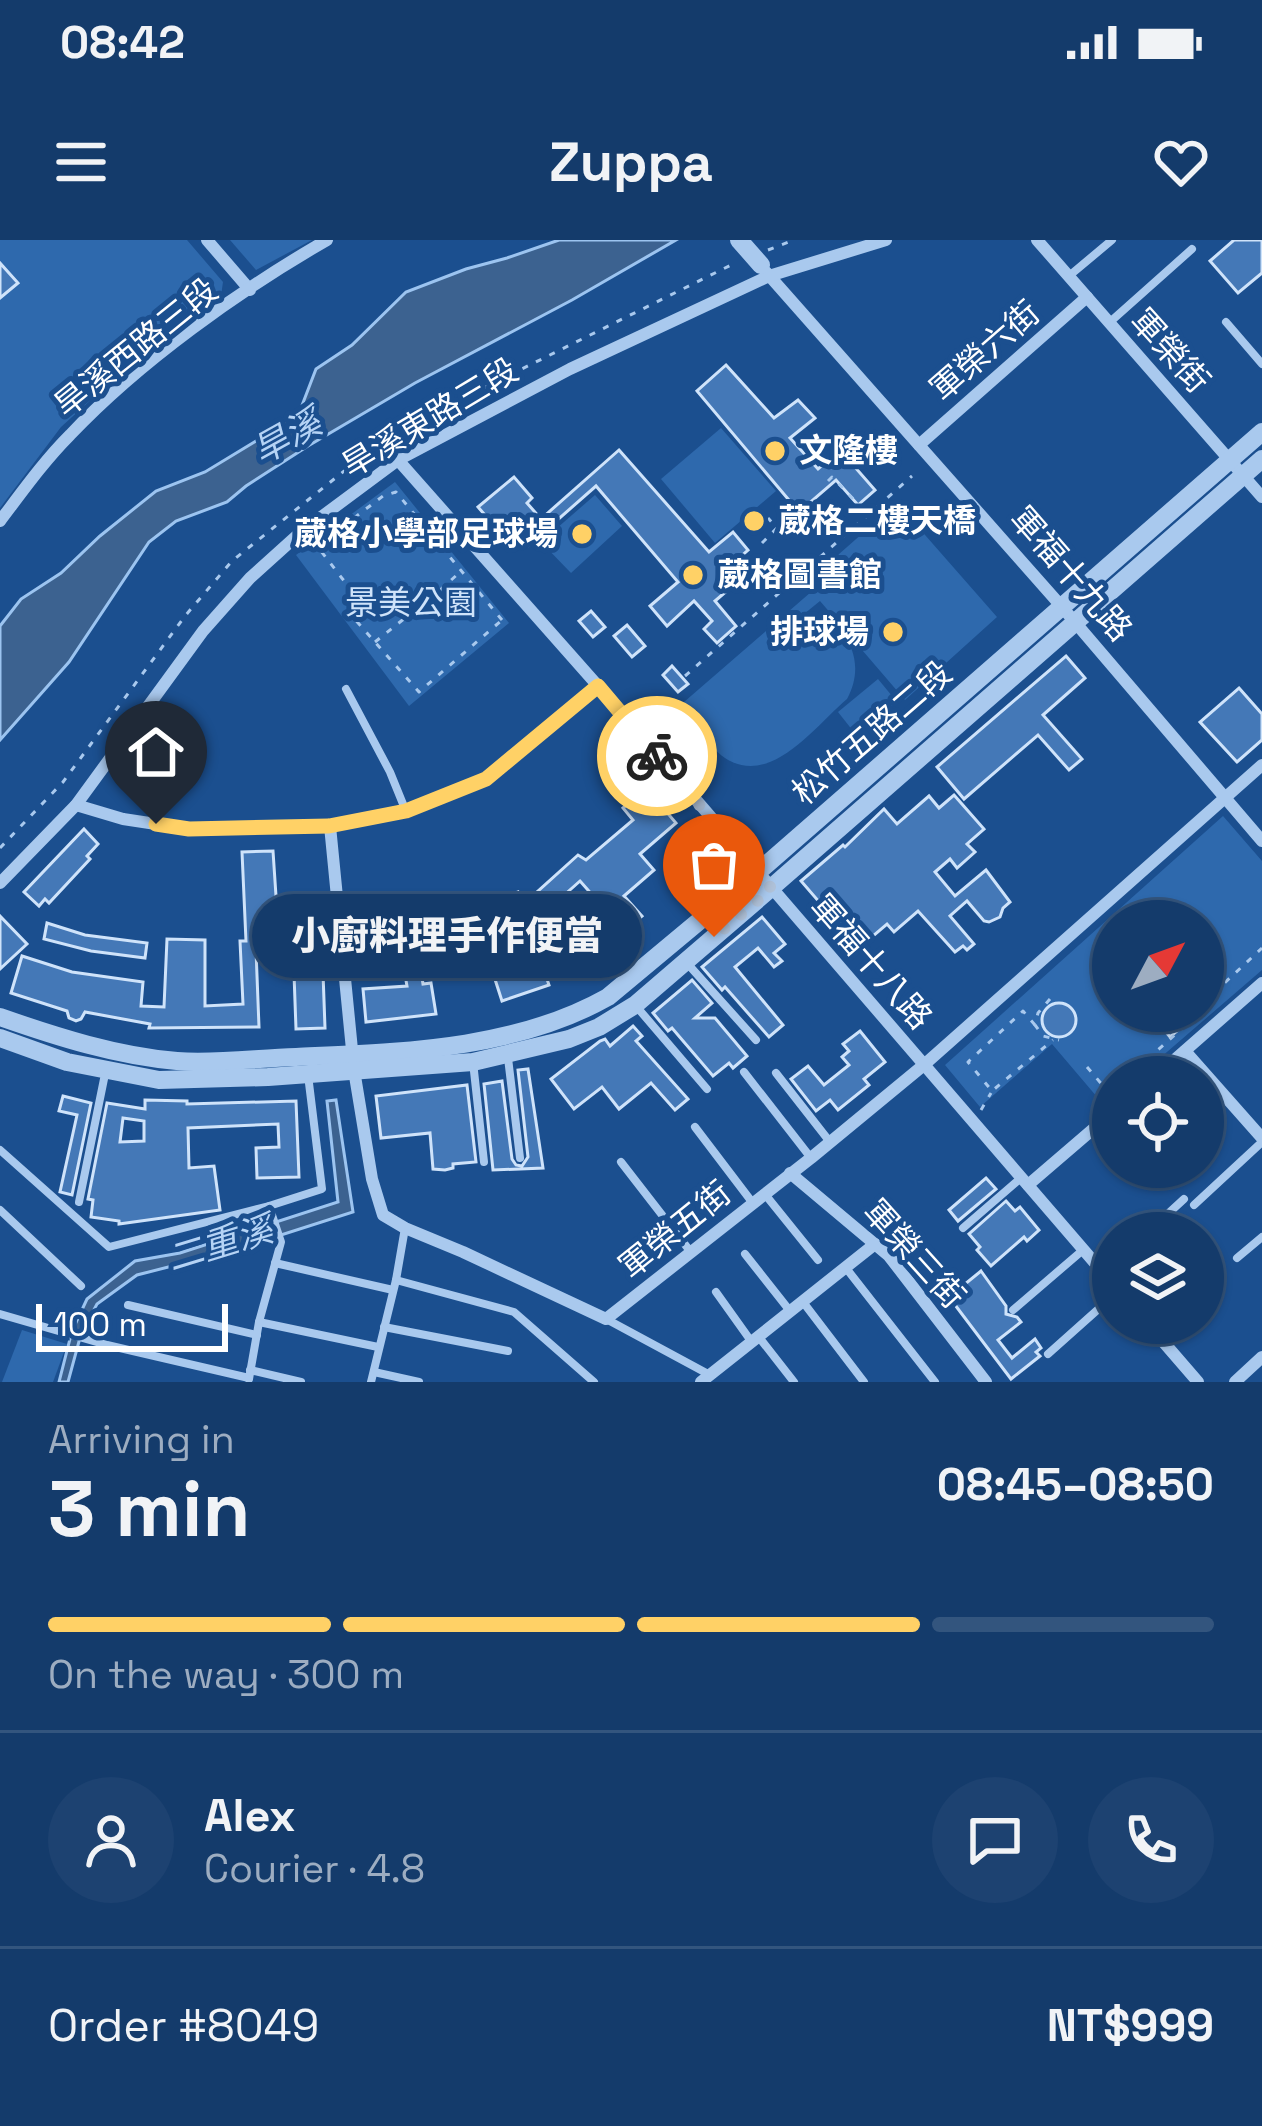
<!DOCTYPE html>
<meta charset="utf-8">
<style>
:root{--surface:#143b6b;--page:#1d4271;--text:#f1f3f6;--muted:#9dadc1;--line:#33557e;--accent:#ffd166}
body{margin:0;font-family:"Space Grotesk","Noto Sans TC",sans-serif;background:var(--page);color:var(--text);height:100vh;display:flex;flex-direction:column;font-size:45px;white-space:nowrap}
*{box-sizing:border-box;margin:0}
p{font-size:39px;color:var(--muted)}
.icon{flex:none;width:66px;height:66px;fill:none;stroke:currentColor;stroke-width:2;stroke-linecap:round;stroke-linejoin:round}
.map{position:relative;height:1142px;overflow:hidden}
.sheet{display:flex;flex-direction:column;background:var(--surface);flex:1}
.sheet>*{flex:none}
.needle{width:78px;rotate:49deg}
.controls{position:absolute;left:1092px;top:660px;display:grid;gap:24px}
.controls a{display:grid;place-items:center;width:132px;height:132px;border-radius:50%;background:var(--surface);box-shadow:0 3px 9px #0004,0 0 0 3px var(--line);font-size:60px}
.scale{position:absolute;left:36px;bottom:30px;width:192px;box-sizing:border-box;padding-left:12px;border:6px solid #fff;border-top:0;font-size:33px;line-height:42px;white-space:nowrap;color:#fff;-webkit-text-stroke:9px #1b4f8f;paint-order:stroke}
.pin{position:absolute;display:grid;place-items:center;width:102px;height:102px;color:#fff;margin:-123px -51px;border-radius:50% 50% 50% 0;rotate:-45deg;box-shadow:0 0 12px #0007}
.pin .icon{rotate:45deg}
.courier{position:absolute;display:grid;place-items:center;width:120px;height:120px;margin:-60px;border:9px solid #ffd166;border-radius:50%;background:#fff;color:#222;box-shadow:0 3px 15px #0007}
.bubble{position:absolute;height:84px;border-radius:42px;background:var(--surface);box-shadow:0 3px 9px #0004,0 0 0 3px var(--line);font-size:39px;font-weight:800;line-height:84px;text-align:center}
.summary em{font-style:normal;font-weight:800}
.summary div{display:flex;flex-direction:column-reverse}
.summary{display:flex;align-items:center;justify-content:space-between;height:204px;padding:0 48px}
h1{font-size:78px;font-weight:800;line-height:90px}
.bar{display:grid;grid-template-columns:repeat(4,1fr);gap:18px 12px;align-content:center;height:144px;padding:0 48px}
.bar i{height:15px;border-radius:9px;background:var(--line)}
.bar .active{background:var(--accent)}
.bar p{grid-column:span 4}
.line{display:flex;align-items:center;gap:30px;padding:0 48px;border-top:3px solid var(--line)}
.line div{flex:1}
.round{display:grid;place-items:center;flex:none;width:126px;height:126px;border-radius:63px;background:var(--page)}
.status{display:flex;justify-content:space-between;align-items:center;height:84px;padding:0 60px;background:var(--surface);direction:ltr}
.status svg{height:33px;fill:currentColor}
header{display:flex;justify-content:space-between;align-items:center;height:156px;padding:0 48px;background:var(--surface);font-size:54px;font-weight:800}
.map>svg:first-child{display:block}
.green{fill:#2e69ad;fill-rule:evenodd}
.water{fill:#3c6290;stroke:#9cc4f0;stroke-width:3}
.building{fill:#4478b7;stroke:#cfe3fa;stroke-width:3;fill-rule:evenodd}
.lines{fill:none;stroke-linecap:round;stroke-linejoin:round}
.path{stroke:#a9c9ee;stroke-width:3;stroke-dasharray:6 9;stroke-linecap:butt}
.service{stroke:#a9c9ee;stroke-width:8}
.minor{stroke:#a9c9ee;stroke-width:12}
.tertiary{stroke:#a9c9ee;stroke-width:18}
.tertiary-bridge{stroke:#a9c9ee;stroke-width:18}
.done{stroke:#afc1d8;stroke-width:12;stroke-dasharray:0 21.6}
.route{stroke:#ffd166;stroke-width:15}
.poi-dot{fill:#ffd166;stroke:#1b4f8f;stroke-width:4.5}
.labels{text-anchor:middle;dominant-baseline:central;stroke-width:10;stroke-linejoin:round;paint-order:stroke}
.street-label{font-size:33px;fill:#fff;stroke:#1b4f8f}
.poi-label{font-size:33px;font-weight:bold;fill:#fff;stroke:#1b4f8f;text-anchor:start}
.park-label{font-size:33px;fill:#cfe3fa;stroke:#1b4f8f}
.water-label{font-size:36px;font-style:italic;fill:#b5d3f5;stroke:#1b4f8f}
</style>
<div class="status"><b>08:42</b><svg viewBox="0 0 49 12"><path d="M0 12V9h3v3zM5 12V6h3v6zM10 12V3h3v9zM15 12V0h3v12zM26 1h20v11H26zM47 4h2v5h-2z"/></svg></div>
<header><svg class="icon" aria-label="menu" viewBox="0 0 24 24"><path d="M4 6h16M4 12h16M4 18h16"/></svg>Zuppa<svg class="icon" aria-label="heart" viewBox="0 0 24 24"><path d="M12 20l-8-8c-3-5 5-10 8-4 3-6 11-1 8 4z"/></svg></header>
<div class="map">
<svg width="1262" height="1142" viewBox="0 0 1262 1142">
<rect width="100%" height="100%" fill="#1b4f8f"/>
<g class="green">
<path d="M0 0H187L223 42 221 56 126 128 61 187 0 268Z"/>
<path d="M230 0H312L256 30Z"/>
<path d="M721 188 776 251 715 303 661 239Z"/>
<path d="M395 242 509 383 409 466 296 315Z"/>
<path d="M595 255 622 286 571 333 541 302Z"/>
<path d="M897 263 997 377 905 460 820 361 804 374C847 379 868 421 847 459 815 486 771 548 725 518 706 504 700 493 697 470L679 485 669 475 811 352 805 344Z"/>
<path d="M878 439 897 462 857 496 838 472Z"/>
<path d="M1223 576 1262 621V730L1138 837H1113V859L1103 864 1052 804 980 867 945 825ZM1113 681H1203V771H1113Z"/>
<path d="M22 1090 67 1104 53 1142H2Z"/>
</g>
<g class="water">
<path d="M559 0H676L572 60 415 143 308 206 246 246 227 262 176 281 149 302 69 422 0 500V386L21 359 61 333 100 296 156 251 205 232 256 201 301 168 316 129 352 105 406 52 466 29 507 18Z"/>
<path d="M336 860 353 972 231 1011 137 1035 97 1064 81 1094 68 1142H59L72 1091 87 1059 135 1021 180 1013 338 962 327 861Z"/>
</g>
<g class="building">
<path d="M1234 0H1262V33L1238 53 1210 21Z"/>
<path d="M0 23 18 43 0 58Z"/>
<path d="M726 125 774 178 798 160 815 178 790 198 818 229 840 210 875 250 858 265 836 240 799 272 697 151Z"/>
<path d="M619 210 709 312 733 292 748 310 718 337 729 349 715 361 736 386 717 403 704 389 712 381 694 361 667 386 650 366 678 342 596 246 529 305 509 280 498 290 478 267 514 237 532 258 527 263 541 279Z"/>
<path d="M591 371 605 387 593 397 579 381Z"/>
<path d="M627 385 645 406 632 417 614 396Z"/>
<path d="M1066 416 1085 438 1043 475 1082 519 1069 530 1038 495 964 559 937 527Z"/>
<path d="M672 426 688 444 678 452 663 435Z"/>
<path d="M1239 448 1262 474V500L1237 522 1200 482Z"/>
<path d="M646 548 676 583 640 614 654 630 624 656 642 676 581 727 554 694 559 690 543 673 549 668 536 653 578 615 586 620 633 580 623 568ZM580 641 610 675 588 693 561 658Z"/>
<path d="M954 555 984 589 967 604 975 612 957 628 950 619 935 632 955 656 986 630 1010 662 1003 668 1000 677 989 682 984 681 967 661 950 676 974 704 967 710 963 706 955 712 918 671 894 692 887 684 859 708 801 641 843 605 845 607 884 569 897 584 929 556 939 568Z"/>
<path d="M84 589 98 604 87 616 90 619 49 663 45 659 39 666 24 652Z"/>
<path d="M699 598 719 621 718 631 704 643 679 615Z"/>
<path d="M273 611 276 656 319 654 320 681 255 684 259 787 149 788 150 784 85 772 81 779 76 781 69 778 67 771 11 753 22 716 72 732 143 742 141 766 164 767 167 699 205 700V766L243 764 240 701H246L242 612Z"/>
<path d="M518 652 549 745 502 761 472 668Z"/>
<path d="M0 676 27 704 0 729Z"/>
<path d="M762 677 785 704 774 713 782 721 774 727 758 708 735 727 783 785 769 797 725 747 722 750 702 727Z"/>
<path d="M413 681 423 744 431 743 436 774 366 782 363 749 407 746 396 684Z"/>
<path d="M47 683 85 695 147 703 145 718 91 711 44 699Z"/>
<path d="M322 705 325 788 296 789 293 706Z"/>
<path d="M692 740 712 763 695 778H715L747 816 733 828 729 823 713 836 672 788 668 791 653 773Z"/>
<circle cx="1059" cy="780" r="17"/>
<path d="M1173 772 1184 785 1170 797 1159 784Z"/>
<path d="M633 786 642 796 636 801 688 859 675 870 651 843 619 869 602 847 574 869 551 839 600 801 605 799 610 806Z"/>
<path d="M860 791 885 822 864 839 869 845 838 870 830 860 816 871 791 839 808 826 824 845 849 825 842 817 849 811 843 804Z"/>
<path d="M528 829 543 928 493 930 484 844 502 841 512 919 516 925 522 926 528 917 518 830Z"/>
<path d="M467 845 476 922 453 924V928L445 930 433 929 430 893 381 898 376 856Z"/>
<path d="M63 856 91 863 72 955 60 952 77 875 59 871Z"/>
<path d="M145 860 187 861V864L296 861 299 937 257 938 256 908 279 907 278 884 188 888 189 928 214 926 220 970 119 984V981L91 977 93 960 88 959 107 863 145 869ZM123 878 144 881V901L120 902Z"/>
<path d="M986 938 996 949 958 981 949 970Z"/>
<path d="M1006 961 1015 971 1020 967 1039 990 1027 1001 1024 997 991 1026 977 1010 980 1007 969 994Z"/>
<path d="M981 1031 1006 1066V1074L1017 1077 1021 1082 998 1100 1012 1118 1035 1099 1041 1108 1036 1112 1040 1116 1011 1139 949 1057Z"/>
</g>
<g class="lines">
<g class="path">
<path d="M768 10 794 0"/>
<path d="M828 241 832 237 866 272"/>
<path d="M762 303 777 288 768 278"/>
<path d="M440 350 459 333"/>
<path d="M502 380 396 252 383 256 317 306 362 364 351 375 419 452 502 380 505 378"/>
<path d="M375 402 430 358"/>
<path d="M685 436 912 236"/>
<path d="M0 608 63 542 185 376 232 321 389 195 737 22"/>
<path d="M1050 759 1038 773 1035 785 1043 796 1059 800"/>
<path d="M1203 763 1262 708"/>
<path d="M1035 785 1023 771 968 822 992 851 1053 800"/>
<path d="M1152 820 1150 817 1186 785 1185 780 1195 771"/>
<path d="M1087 827 1111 855 1113 854"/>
<path d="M1125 837 1126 835"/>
<path d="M981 870 991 853"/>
</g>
<g class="service">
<path d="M1069 36 1112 0"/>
<path d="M1110 82 1192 9"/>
<path d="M1226 82 1262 124"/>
<path d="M346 449 390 532 405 569"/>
<path d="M686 722 756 800"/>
<path d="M636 766 707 849"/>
<path d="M508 818 520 918"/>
<path d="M473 822 484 922"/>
<path d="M744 832 811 918"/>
<path d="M776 833 830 902"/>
<path d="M695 887 752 962"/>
<path d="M0 910 109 1007 269 966 322 949 308 835"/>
<path d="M621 922 690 1011"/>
<path d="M764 953 818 1020"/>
<path d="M79 962 105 834"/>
<path d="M1194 965 1262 902"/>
<path d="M0 970 81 1046"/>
<path d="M963 988 1021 938"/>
<path d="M1147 993 1184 959"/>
<path d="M745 1014 790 1071"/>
<path d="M1237 1018 1262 997"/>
<path d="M275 1023 393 1050"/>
<path d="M846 1028 935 1142"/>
<path d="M1103 1032 1113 1023"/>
<path d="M396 1040 514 1072 594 1142"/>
<path d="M716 1052 751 1101"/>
<path d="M803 1062 864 1142"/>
<path d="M128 1065 257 1095"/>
<path d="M1013 1070 1083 1010"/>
<path d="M0 1074 107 1105 249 1138"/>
<path d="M608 1080 710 1135"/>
<path d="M259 1082 378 1107"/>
<path d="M384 1087 508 1111"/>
<path d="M758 1096 794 1142"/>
<path d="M1048 1114 1113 1056"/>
<path d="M250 1130 301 1142"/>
<path d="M374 1132 419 1142"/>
<path d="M249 1139 259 1082 281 1002 269 966"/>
<path d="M371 1142 396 1040 405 988"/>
</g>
<g class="minor">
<path d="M207 0 250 50"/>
<path d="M1037 0 1262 257"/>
<path d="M766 32 1062 367 1262 601"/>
<path d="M919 205 1087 57"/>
<path d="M398 220 598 446 1113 1044"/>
<path d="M0 281C22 252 44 221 70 195 139 122 240 50 327 0"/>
<path d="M76 565 123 579 189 589 330 586 406 570 486 539 598 446"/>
<path d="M330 586 354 830 372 939 383 975 405 988 463 1012 606 1079 811 918 925 824 1262 525"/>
<path d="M0 643 76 565 203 391 250 338 301 292 398 220 570 129 769 36 886 0"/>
<path d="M1185 811 1262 898"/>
<path d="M1155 837 1262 743"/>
<path d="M790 933 889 1016 986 1142"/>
<path d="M1028 945 1113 872"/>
<path d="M1147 1083 1198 1142"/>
<path d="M701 1142 875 1004"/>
<path d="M1235 1142 1262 1117"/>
</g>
<g class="tertiary">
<path d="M0 777C57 797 117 816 177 821 216 824 258 818 296 817 401 812 514 810 608 757L758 632 1262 192"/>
<path d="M0 798 67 822 159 840 268 837 473 822 569 799 599 787 635 765 771 648 1262 219"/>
</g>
<path class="tertiary-bridge" d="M739 0 761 25"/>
</g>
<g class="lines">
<path class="done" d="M657 516 772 649 714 697"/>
<path class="route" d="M156 584 189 589 329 586 406 571 486 539 598 446 657 516"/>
</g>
<g class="poi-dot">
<circle cx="775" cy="211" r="12"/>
<circle cx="754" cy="281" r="12"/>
<circle cx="582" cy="294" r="12"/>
<circle cx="693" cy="335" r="12"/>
<circle cx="893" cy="392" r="12"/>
</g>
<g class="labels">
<g class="street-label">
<text transform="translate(136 108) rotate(-39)">旱溪西路三段</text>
<text transform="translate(985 111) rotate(-41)">軍榮六街</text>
<text transform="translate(1170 111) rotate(48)">軍榮街</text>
<text transform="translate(430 178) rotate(-31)">旱溪東路三段</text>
<text transform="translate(1071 334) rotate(49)">軍福十九路</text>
<text transform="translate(872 493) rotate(-41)">松竹五路二段</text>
<text transform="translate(871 722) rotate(49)">軍福十八路</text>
<text transform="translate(675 990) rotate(-39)">軍榮五街</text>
<text transform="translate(914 1014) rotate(48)">軍榮三街</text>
</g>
<g class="poi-label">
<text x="799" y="211">文隆樓</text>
<text x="778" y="281">葳格二樓天橋</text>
<text x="558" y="294" text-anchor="end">葳格小學部足球場</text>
<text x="717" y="335">葳格圖書館</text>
<text x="869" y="392" text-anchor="end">排球場</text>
</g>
<g class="park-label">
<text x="411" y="363">景美公園</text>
</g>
<g class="water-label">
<text transform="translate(287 197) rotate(-29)">旱溪</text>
<text transform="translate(220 1004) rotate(-17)">二重溪</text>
</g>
</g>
</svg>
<div class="controls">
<a><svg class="needle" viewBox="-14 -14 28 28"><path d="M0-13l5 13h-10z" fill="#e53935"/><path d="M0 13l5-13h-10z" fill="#9dadc1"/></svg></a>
<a><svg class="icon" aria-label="locate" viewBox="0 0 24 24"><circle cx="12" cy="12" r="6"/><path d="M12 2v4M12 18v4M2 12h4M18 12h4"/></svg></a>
<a><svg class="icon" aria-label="layers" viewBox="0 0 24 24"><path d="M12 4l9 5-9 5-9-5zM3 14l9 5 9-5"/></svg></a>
</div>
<div class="scale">100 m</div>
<div class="pin" style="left:714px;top:697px;background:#ea580c"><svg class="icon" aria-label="bag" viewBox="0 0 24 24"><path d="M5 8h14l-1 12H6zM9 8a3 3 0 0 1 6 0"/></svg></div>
<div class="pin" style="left:156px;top:584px;background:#1f2937"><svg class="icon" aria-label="home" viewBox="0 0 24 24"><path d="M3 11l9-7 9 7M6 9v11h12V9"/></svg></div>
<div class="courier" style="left:657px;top:516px"><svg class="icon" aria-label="bike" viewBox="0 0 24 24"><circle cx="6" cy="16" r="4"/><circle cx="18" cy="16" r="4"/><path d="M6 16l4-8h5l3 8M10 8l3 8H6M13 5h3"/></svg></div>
<div class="bubble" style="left:252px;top:654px;width:390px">小廚料理手作便當</div>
</div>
<section class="sheet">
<div class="summary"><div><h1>3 min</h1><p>Arriving in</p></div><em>08:45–08:50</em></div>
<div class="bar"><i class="active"></i><i class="active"></i><i class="active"></i><i></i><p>On the way · 300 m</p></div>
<div class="line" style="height:216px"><a class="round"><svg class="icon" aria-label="person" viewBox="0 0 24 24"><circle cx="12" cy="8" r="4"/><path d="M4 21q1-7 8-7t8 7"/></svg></a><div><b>Alex</b><p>Courier · 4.8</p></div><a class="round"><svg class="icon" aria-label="chat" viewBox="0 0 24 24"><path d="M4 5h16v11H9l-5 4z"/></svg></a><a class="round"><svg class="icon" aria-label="phone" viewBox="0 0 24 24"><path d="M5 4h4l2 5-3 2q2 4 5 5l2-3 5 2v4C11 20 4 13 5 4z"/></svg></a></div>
<div class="line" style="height:156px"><div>Order #8049</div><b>NT$999</b></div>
</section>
